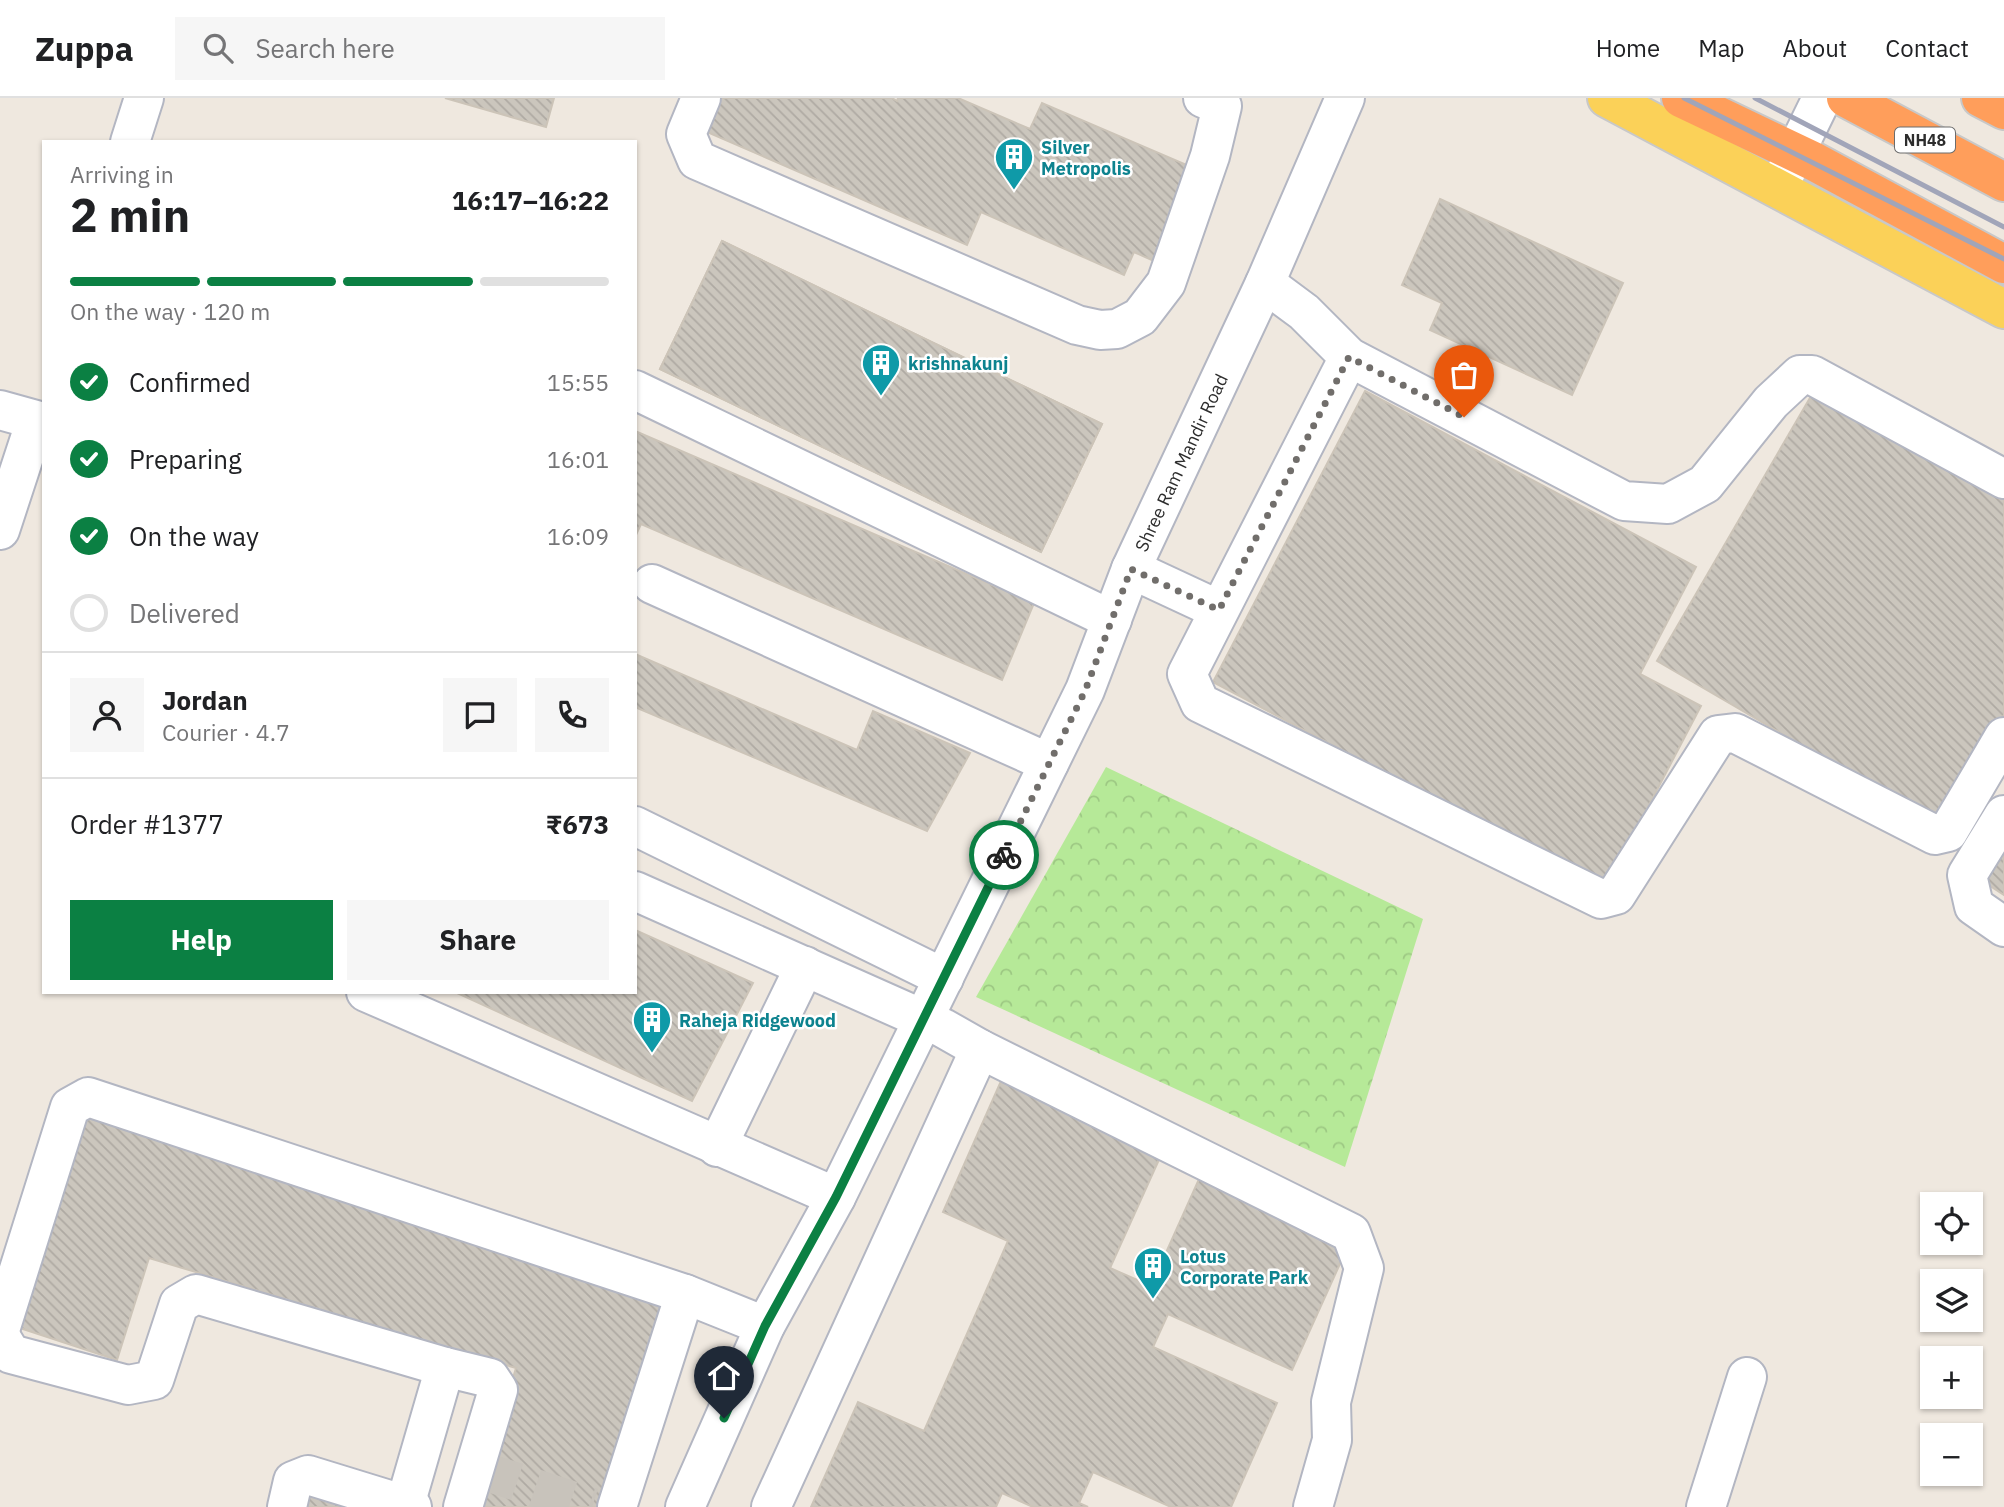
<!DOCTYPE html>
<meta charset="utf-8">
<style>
:root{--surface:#fff;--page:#f6f6f6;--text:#202124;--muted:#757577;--line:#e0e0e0;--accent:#0b8043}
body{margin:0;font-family:"IBM Plex Sans",sans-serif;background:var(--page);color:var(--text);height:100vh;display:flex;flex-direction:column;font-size:26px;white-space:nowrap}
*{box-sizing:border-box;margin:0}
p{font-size:23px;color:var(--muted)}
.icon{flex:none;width:38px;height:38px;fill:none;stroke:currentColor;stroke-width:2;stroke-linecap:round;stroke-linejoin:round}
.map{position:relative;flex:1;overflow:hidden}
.side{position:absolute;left:42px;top:42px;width:595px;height:854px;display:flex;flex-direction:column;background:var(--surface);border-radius:0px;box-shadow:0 2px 5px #0004}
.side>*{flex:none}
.fabs{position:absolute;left:1920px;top:1094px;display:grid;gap:14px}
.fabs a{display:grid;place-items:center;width:63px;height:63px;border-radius:0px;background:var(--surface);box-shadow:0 2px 5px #0004;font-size:35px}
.pin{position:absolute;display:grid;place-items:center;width:60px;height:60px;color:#fff;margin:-72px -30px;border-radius:50% 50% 50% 0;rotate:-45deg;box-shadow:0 0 7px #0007}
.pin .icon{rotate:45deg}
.courier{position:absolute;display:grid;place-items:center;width:70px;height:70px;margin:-35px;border:5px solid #0b8043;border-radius:50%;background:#fff;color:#222;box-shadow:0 2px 9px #0007}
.head em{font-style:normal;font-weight:800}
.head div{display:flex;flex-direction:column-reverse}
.head{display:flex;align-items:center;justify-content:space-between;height:119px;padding:0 28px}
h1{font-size:46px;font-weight:800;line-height:52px}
.bar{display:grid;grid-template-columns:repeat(4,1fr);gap:10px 7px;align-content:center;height:84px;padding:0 28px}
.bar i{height:9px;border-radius:5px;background:var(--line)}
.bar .selected{background:var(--accent)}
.bar p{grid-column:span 4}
.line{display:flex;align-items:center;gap:18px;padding:0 28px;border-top:2px solid var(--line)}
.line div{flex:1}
.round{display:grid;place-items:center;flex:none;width:74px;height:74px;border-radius:0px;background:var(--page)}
ol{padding:0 28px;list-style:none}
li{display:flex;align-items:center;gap:21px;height:77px}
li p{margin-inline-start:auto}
li .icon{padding:7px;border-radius:50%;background:var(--accent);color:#fff;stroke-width:4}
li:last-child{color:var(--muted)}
li i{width:38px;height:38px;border:4px solid var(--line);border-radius:50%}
.cta{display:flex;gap:14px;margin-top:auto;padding:14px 28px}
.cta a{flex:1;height:80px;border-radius:0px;background:var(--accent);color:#fff;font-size:28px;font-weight:800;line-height:80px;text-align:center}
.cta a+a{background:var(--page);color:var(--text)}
header{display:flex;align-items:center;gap:42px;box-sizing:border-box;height:98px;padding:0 35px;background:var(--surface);border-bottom:2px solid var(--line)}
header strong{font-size:33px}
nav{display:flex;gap:38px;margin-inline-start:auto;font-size:24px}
.search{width:490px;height:63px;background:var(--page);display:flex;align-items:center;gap:18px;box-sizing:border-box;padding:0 24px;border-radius:0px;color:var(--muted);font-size:26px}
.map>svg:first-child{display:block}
.forest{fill:url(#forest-crowns)}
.building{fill:url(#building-back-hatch);stroke:#ccc4b8;stroke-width:2}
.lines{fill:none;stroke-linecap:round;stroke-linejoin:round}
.minor-tunnel{stroke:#c8c3bb;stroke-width:38;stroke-dasharray:38 19;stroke-linecap:butt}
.minor-casing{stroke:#b3b6c2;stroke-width:42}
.major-casing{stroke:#c8c8c8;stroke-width:42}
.highway-casing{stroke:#c8c8c8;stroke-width:42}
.minor{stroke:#fff;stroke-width:38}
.major{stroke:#fbd158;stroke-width:38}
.highway{stroke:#ff9e5b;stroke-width:38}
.rail{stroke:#a1a5b9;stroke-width:5}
.done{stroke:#716e6b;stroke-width:7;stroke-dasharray:0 12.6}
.route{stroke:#0b8043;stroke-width:9}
.labels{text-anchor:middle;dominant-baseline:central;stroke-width:5;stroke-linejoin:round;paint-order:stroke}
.shield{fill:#fff;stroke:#6c6c6c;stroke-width:2}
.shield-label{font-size:16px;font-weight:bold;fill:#2d2d2d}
.culture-label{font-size:18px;font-weight:bold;fill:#0d838f;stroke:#fff;text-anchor:start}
.street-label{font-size:18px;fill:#2d2d2d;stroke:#fff}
</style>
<header>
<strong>Zuppa</strong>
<div class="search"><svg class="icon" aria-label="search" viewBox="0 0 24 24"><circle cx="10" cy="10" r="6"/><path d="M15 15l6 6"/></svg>Search here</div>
<nav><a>Home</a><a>Map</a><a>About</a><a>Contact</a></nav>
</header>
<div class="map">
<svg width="2004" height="1409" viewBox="0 0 2004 1409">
<defs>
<pattern id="forest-crowns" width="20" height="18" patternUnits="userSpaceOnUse" patternTransform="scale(1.75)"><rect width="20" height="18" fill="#b6e998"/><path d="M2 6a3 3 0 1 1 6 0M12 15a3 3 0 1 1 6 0" fill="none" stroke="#9dc883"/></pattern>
<pattern id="building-back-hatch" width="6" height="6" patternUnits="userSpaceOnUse" patternTransform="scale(1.75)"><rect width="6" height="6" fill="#cbc6bd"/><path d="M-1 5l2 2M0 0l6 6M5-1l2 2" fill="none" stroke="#afaaa3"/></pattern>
</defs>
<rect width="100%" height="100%" fill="#efe8df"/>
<path class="forest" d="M1106 669 1423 821 1345 1069 976 899Z"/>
<g class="building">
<path d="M445 0H554L546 29Z"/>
<path d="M721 0H892L897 3 898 0H958L1030 31 1042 5 1196 71 1156 164 1134 154 1124 177 981 114 967 147 707 34Z"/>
<path d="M1440 101 1623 185 1572 297 1430 232 1442 205 1402 187Z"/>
<path d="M722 143 1102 326 1041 454 660 271Z"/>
<path d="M722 143 1102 326 1041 454 660 271Z"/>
<path d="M1818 286 2004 395V617L1940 728 1657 563Z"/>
<path d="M1365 293 1696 469 1640 576 1701 608 1605 791 1213 584Z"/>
<path d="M635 333 1034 505 1002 582 641 426 635 439Z"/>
<path d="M635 556 857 652 873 613 970 655 927 733 635 609Z"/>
<path d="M2004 744V797L1981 782Z"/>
<path d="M635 832 753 885 692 1003 455 894H635Z"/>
<path d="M1001 983 1162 1055 1110 1170 1151 1188 1199 1081 1348 1148 1292 1272 1168 1216 1153 1249 1277 1305 1231 1409H1171L1093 1374 1079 1405 1088 1409H1033L1002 1395 996 1409H811L858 1304 924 1333 1008 1143 943 1114Z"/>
<path d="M85 1008 672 1201 605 1409H474L516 1270 149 1160 117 1262 14 1228Z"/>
<path d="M305 1388 370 1409H300Z"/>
</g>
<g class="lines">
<path class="minor-tunnel" d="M481 1372 592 1409"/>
<g class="minor-casing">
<g id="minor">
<path d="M701 0 686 36 697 62 1077 227 1100 232 1117 231 1140 219 1166 185 1210 58 1222 8 1203 0"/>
<path d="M130 44 144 0"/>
<path d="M1778 90 1822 0"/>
<path d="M1265 185 1304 214 1349 259 1624 403 1668 406 1705 386 1771 304 1800 277H1812L2004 381"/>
<path d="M1349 259 1187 576 1200 605 1601 801 1616 797 1718 637 1735 635 1935 737 1948 734 2004 639"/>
<path d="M635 292 1112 522"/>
<path d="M0 312 36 322 0 432"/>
<path d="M1131 471 1219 512"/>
<path d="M652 486 1049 665"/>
<path d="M2004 717 1967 777 1974 808 2004 829"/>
<path d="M635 728 944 880"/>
<path d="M635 793 943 930 980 951 1351 1135 1364 1170 1331 1304 1332 1342 1313 1409"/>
<path d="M366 894 836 1099"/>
<path d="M717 1049 805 868"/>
<path d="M685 1196 765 1228"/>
<path d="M0 1232 70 1009 88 999 685 1196 617 1409"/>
<path d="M0 1238 11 1256 128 1287 154 1282 179 1206 196 1196 445 1269 490 1280 498 1292 463 1409"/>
<path d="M405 1407 445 1269"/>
<path d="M287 1409 293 1383 308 1377 412 1409"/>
<path id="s1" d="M685 1409 765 1228 836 1099 1085 592 1131 471 1265 185 1345 0"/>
<path d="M771 1409 980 951"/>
<path d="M1706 1409 1747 1279"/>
</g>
</g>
<g class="major-casing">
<path id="major" d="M1607 0 2004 211"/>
</g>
<g class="highway-casing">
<g id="highway">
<path d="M1681 0 1813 63 2004 166"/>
<path d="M1846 0 2004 84"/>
<path d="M1981 0 2004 12"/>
</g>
</g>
<use href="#minor" class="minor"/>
<use href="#major" class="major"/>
<use href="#highway" class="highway"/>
<g class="rail">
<path d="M1684 0 2004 161"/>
<path d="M1755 0 2004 129"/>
</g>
</g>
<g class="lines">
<path class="done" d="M1004 757 1085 593 1131 471 1219 512 1349 259 1464 319"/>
<path class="route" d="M724 1320 765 1228 836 1099 1004 757"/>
</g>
<defs>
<g id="building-pin" transform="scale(2.0125)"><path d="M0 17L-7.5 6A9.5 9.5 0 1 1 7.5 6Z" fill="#0f9aa8" stroke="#fff"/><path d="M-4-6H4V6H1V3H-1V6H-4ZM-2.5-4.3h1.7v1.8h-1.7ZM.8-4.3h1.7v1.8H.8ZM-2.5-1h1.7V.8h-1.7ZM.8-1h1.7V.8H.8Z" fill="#fff"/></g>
</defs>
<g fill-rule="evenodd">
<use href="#building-pin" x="1014" y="59"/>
<use href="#building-pin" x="881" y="265"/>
<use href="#building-pin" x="652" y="922"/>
<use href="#building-pin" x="1153" y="1168"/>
</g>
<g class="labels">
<rect class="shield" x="1895" y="29.5" width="60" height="25" rx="5"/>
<g class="shield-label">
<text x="1925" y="42">NH48</text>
</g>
<g class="culture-label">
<text x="1041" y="49">Silver<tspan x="1041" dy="21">Metropolis</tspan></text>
<text x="908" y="265">krishnakunj</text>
<text x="679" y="922">Raheja Ridgewood</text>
<text x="1180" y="1158">Lotus<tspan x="1180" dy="21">Corporate Park</tspan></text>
</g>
<g class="street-label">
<text stroke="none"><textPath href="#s1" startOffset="1157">Shree Ram Mandir Road</textPath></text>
</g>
</g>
</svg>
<div class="fabs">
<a><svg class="icon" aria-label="locate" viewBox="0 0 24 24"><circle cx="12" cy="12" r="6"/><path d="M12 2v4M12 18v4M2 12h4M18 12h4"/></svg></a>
<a><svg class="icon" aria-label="layers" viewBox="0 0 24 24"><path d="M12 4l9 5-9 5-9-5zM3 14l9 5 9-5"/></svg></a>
<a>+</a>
<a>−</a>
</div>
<div class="pin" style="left:1464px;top:319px;background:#ea580c"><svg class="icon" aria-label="bag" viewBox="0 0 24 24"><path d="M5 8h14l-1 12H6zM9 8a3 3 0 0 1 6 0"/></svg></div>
<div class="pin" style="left:724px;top:1320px;background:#1f2937"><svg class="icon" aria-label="home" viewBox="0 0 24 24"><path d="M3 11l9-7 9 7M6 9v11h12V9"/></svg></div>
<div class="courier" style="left:1004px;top:757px"><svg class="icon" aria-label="bike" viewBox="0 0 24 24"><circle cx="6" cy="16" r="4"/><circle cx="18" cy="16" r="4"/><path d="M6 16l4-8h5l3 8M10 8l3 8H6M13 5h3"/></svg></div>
<section class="side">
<div class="head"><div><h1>2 min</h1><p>Arriving in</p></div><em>16:17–16:22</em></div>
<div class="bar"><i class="selected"></i><i class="selected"></i><i class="selected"></i><i></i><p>On the way · 120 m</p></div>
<ol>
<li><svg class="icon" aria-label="check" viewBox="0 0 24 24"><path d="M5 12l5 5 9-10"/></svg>Confirmed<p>15:55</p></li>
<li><svg class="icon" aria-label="check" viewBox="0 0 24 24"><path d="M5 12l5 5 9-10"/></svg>Preparing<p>16:01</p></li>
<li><svg class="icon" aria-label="check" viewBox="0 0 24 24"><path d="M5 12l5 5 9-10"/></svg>On the way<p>16:09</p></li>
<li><i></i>Delivered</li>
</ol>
<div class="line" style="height:126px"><a class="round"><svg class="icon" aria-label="person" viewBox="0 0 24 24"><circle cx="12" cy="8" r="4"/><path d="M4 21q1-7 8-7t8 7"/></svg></a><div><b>Jordan</b><p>Courier · 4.7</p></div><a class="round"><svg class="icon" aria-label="chat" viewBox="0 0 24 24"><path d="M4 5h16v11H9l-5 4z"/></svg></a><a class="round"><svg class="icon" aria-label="phone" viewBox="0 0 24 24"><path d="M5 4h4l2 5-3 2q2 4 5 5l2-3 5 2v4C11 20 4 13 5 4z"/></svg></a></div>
<div class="line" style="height:91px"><div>Order #1377</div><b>₹673</b></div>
<div class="cta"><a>Help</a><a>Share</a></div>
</section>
</div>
